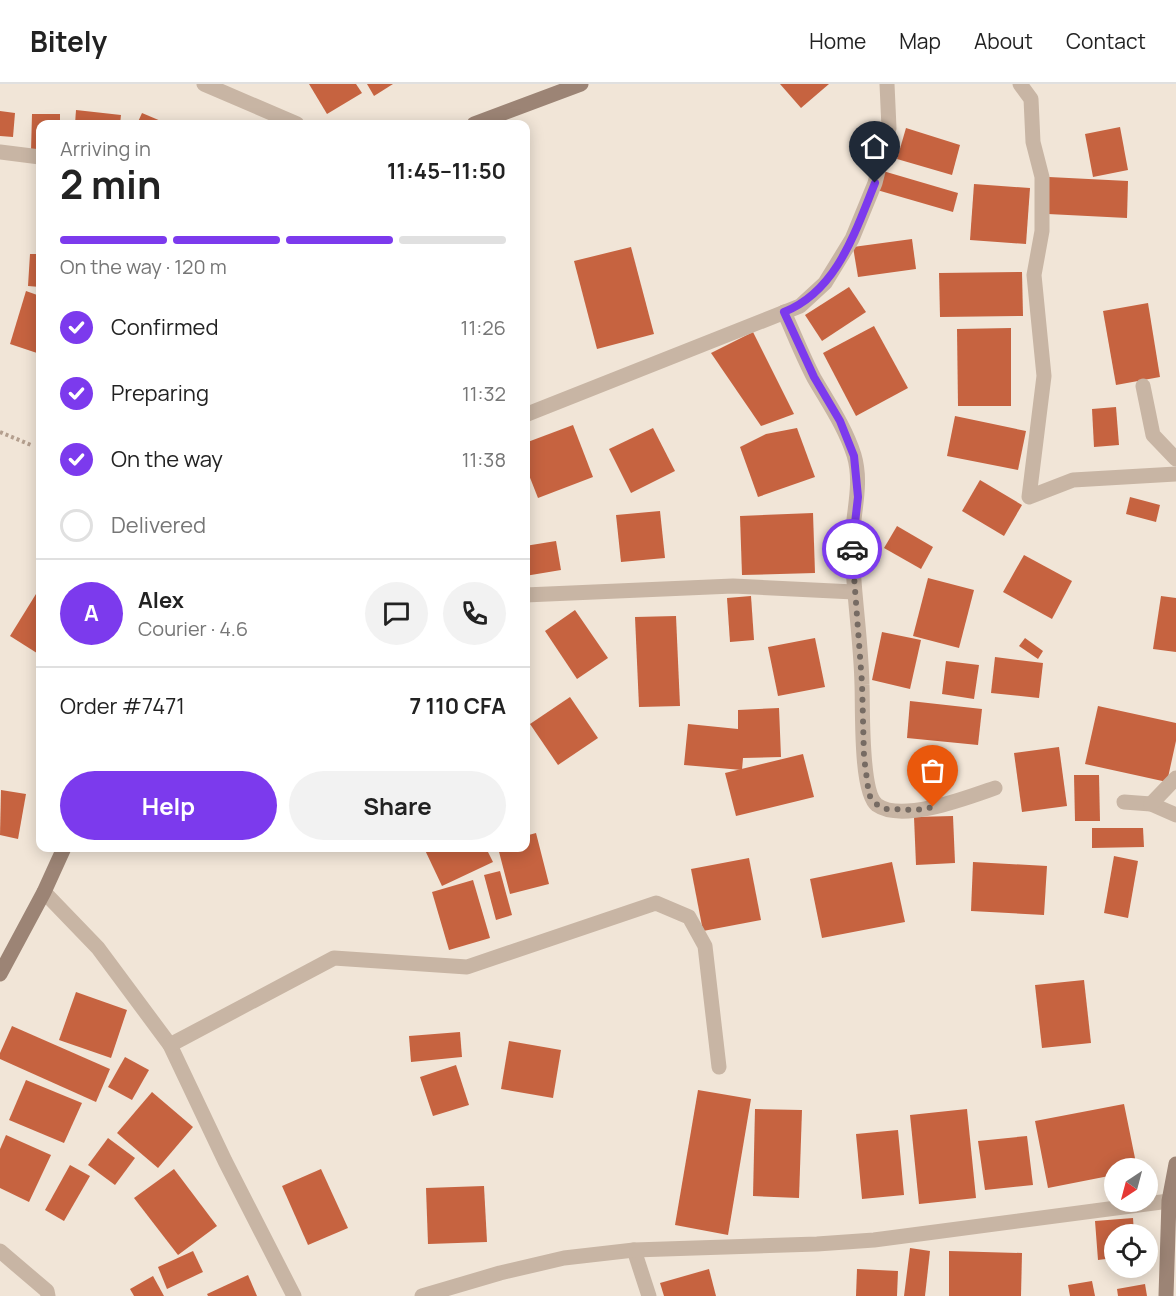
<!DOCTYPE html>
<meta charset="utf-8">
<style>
:root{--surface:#fff;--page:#f2f2f2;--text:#222;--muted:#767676;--line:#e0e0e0;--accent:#7c3aed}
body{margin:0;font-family:Manrope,sans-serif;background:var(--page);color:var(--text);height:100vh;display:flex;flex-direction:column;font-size:22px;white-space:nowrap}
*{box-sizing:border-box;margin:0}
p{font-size:20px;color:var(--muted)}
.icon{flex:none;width:33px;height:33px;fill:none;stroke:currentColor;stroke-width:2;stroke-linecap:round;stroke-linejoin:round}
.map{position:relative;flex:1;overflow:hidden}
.drawer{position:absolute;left:36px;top:36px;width:494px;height:732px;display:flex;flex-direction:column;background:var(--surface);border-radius:12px;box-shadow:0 3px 15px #0003}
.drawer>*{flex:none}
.needle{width:39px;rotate:216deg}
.fabs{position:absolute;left:1104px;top:1074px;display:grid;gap:12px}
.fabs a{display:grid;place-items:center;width:54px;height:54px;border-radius:50%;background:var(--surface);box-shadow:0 3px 15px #0003;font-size:30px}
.pin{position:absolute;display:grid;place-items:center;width:51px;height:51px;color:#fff;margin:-62px -26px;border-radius:50% 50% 50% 0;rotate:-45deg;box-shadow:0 0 6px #0007}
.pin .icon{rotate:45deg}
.courier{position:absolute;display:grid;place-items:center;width:60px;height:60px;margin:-30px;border:4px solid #7c3aed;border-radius:50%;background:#fff;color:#222;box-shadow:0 2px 8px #0007}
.head em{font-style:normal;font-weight:700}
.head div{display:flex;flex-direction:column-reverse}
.head{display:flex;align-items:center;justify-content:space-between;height:102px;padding:0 24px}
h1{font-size:39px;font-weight:700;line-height:45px}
.bar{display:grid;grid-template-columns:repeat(4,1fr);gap:9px 6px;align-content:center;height:72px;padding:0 24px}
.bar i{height:8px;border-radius:4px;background:var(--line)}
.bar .active{background:var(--accent)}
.bar p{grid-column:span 4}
.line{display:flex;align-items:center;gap:15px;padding:0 24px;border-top:2px solid var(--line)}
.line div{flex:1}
.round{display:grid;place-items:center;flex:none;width:63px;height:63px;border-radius:32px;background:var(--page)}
ol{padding:0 24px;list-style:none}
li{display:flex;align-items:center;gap:18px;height:66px}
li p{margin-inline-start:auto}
li .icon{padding:6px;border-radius:50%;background:var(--accent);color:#fff;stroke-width:4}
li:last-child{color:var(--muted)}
li i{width:33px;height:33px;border:3px solid var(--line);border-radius:50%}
.action{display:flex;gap:12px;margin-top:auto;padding:12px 24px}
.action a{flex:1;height:69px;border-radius:36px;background:var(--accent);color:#fff;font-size:24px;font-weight:700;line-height:69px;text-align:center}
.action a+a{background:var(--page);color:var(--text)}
header{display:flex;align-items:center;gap:36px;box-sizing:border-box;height:84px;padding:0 30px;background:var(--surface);border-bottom:2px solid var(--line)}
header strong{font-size:28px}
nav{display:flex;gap:33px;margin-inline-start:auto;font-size:21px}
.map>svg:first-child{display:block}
.building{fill:#c66340}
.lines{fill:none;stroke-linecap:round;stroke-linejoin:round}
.path{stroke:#b49f8e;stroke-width:4;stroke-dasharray:3 3;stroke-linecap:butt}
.street{stroke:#c8b5a4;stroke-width:15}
.secondary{stroke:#9c8475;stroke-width:15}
.done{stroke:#766b63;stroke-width:6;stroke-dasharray:0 10.8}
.route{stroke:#7c3aed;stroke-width:8}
</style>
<header>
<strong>Bitely</strong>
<nav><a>Home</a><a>Map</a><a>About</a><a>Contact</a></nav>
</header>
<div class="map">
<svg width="1176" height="1212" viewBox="0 0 1176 1212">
<rect width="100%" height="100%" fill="#f1e5d7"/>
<g class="building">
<path d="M309 0H356L362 9 327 30Z"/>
<path d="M367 0H393L374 12Z"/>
<path d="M780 0H829L801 24Z"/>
<path d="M76 26 121 31 120 40H75Z"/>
<path d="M0 27 15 29 13 53 0 52Z"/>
<path d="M142 29 168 40H137Z"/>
<path d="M32 30H60V40H40V67H31Z"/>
<path d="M1120 43 1128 86 1093 93 1085 50Z"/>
<path d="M906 44 960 61 952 91 897 75Z"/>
<path d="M883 87 958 109 953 128 877 106Z"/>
<path d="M1049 93 1128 97 1127 134 1048 130Z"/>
<path d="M974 100 1030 104 1026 160 970 156Z"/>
<path d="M912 155 916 185 858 193 853 163Z"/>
<path d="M631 163 654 250 597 265 574 177Z"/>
<path d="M30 170H40V203L28 202Z"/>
<path d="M1022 188 1023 232 940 233 939 189Z"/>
<path d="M849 203 866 228 822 257 805 231Z"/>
<path d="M26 207 40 212V270L10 260Z"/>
<path d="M1148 219 1160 293 1116 301 1103 227Z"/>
<path d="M874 242 908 304 856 332 823 269Z"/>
<path d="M1011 244V322H958L957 245Z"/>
<path d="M753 248 794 330 761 342 711 269Z"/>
<path d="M1116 323 1119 361 1094 363 1092 325Z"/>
<path d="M955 332 1026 347 1018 386 947 372Z"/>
<path d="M573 341 593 393 538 414 525 381V359Z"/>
<path d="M653 344 675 387 631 409 609 365Z"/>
<path d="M797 344 815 393 758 413 740 363 766 350Z"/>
<path d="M980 396 1022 421 1004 452 962 427Z"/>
<path d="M1130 413 1160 421 1156 438 1126 430Z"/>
<path d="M660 427 665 474 621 478 616 431Z"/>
<path d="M813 429 815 489 742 491 740 432Z"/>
<path d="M897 442 933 463 921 485 884 464Z"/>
<path d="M556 457 561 486 525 492V462Z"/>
<path d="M1024 471 1072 497 1052 535 1003 508Z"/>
<path d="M928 494 974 506 959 564 913 552Z"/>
<path d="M36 510 40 513V571L10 552Z"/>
<path d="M751 512 754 556 730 558 727 514Z"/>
<path d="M1161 512 1176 514V568L1153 565Z"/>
<path d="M575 526 608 574 577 595 545 547Z"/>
<path d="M676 532 680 622 639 623 635 533Z"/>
<path d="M882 548 921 556 910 605 872 596Z"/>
<path d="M815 554 825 603 778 612 768 563Z"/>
<path d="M1025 554 1043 567 1038 575 1019 562Z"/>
<path d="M995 573 1043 579 1039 614 991 609Z"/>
<path d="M946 577 979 581 974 615 942 610Z"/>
<path d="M570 613 598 654 558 681 530 640Z"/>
<path d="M910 617 982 625 978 661 907 654Z"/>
<path d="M1098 622 1176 639V657L1167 698 1085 680Z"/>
<path d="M779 624 781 673 743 674 742 686 684 681 688 640 738 645V626Z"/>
<path d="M1059 663 1067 722 1022 728 1014 669Z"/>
<path d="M803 670 814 713 736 732 725 689Z"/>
<path d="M1074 691H1099L1100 737H1075Z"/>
<path d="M1 706 26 710 18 755 0 751Z"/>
<path d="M953 732 955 779 916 781 914 733Z"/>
<path d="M1092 744H1143L1144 763 1092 764Z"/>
<path d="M536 749 549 800 510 810 498 764H525V752Z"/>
<path d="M424 764H486L493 778 442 802Z"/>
<path d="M1114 772 1138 777 1128 834 1104 829Z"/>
<path d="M749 774 761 836 703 847 691 785Z"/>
<path d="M892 778 905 838 822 854 810 795Z"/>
<path d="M973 778 1047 782 1044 831 971 827Z"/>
<path d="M500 787 512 831 496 836 484 791Z"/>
<path d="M473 796 490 854 449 866 432 808Z"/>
<path d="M1084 896 1091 959 1042 964 1035 901Z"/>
<path d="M76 908 127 926 111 974 59 956Z"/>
<path d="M12 942 110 985 96 1018 0 975V969Z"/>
<path d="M460 948 462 973 411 978 409 952Z"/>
<path d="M509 957 561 966 553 1014 501 1005Z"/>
<path d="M125 973 149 986 132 1016 108 1003Z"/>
<path d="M456 981 469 1021 433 1032 420 993Z"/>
<path d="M26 996 82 1019 64 1059 9 1036Z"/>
<path d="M698 1006 751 1015 728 1151 675 1141Z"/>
<path d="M152 1008 193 1043 158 1084 117 1049Z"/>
<path d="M1124 1020 1137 1084H1114V1091L1048 1104 1035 1037Z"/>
<path d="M755 1025 802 1026 799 1114 753 1112Z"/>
<path d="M967 1025 976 1114 919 1120 910 1031Z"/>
<path d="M898 1046 904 1111 862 1115 856 1050Z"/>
<path d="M6 1051 51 1071 29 1118 0 1104V1065Z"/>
<path d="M1027 1052 1033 1101 985 1106 978 1057Z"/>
<path d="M108 1054 135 1074 115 1101 88 1081Z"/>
<path d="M70 1081 90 1092 64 1137 45 1126Z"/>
<path d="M174 1085 217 1142 178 1171 134 1114Z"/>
<path d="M321 1085 348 1144 308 1161 282 1102Z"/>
<path d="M484 1102 487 1158 428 1160 426 1104Z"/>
<path d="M1133 1134 1134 1150H1114V1174L1098 1176 1095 1137Z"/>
<path d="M910 1164 930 1167 925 1212H904Z"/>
<path d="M193 1167 203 1188 167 1205 158 1183Z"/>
<path d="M949 1167 1022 1169 1021 1212H949Z"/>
<path d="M709 1185 716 1212H664L660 1199Z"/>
<path d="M857 1185 898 1187 897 1212H856Z"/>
<path d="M248 1191 257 1212H208L207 1210Z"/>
<path d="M153 1192 164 1212H134L130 1205Z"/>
<path d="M1092 1197 1095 1212H1070L1068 1201Z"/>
<path d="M1145 1200 1147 1212H1118L1117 1205Z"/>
</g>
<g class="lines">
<path class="path" d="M0 348 31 361"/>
<g class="street">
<path d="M204 0 297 40"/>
<path d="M1020 0 1031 15 1033 58 1042 93V147L1034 191 1044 292 1029 413 1073 396 1176 390"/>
<path d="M0 68 40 73"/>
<path d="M784 228C794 250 803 273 814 294 829 320 845 343 854 371 863 401 852 431 852 461 853 508 861 554 862 601 863 624 860 708 877 721 902 739 969 713 995 704"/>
<path d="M1143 302 1153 351 1176 375"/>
<path d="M525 331 800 222 825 199 852 155 875 99 889 44 887 0"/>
<path d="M525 511 733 502 854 508"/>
<path d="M1124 718 1151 720 1176 731"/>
<path d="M1151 720 1176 694"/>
<path d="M44 808 98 864 170 961 225 1077 294 1212"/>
<path d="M170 961 334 874 467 883 656 819 689 833 705 862 719 983"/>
<path d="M634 1166 649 1212"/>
<path d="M0 1167 47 1207 48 1212"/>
<path d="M422 1212 500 1189 564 1174 634 1166 817 1160 874 1156 1169 1117"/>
</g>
<g class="secondary">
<path d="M474 40 581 0"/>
<path d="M0 890 44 808 64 764"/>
<path d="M1166 1212 1169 1117 1176 1080"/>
</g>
</g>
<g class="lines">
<path class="done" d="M852 465 862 599 864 673 869 711 876 720 886 725 917 726 933 723"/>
<path class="route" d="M852 465 858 413 854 372 840 337 814 293 784 228C837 207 855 148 875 99"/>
</g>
</svg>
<div class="fabs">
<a><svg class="needle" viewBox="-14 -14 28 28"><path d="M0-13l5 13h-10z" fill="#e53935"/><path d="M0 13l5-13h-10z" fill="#767676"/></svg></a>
<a><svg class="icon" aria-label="locate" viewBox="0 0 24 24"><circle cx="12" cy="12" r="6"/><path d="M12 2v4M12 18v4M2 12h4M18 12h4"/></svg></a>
</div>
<div class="pin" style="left:933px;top:723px;background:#ea580c"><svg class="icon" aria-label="bag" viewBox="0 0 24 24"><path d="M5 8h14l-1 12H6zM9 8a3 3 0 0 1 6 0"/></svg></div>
<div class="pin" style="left:875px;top:99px;background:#1f2937"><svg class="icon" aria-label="home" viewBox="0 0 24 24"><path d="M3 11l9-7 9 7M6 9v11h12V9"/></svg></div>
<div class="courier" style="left:852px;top:465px"><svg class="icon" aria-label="car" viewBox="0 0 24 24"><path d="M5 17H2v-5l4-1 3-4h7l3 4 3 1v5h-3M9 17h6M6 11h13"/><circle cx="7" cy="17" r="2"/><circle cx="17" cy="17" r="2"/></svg></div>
<section class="drawer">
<div class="head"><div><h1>2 min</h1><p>Arriving in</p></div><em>11:45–11:50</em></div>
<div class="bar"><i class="active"></i><i class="active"></i><i class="active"></i><i></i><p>On the way · 120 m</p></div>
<ol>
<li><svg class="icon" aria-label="check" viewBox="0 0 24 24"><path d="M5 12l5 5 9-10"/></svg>Confirmed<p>11:26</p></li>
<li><svg class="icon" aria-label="check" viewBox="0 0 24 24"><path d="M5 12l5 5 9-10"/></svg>Preparing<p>11:32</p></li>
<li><svg class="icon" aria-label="check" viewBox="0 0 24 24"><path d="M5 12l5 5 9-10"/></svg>On the way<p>11:38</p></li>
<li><i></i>Delivered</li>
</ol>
<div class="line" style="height:108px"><b class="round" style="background:var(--accent);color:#fff">A</b><div><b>Alex</b><p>Courier · 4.6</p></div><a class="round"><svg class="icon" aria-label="chat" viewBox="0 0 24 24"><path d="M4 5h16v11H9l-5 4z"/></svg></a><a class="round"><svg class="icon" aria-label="phone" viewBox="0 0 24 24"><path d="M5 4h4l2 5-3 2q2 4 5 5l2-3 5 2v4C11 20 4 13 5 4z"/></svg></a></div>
<div class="line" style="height:78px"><div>Order #7471</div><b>7 110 CFA</b></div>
<div class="action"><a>Help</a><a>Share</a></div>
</section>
</div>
